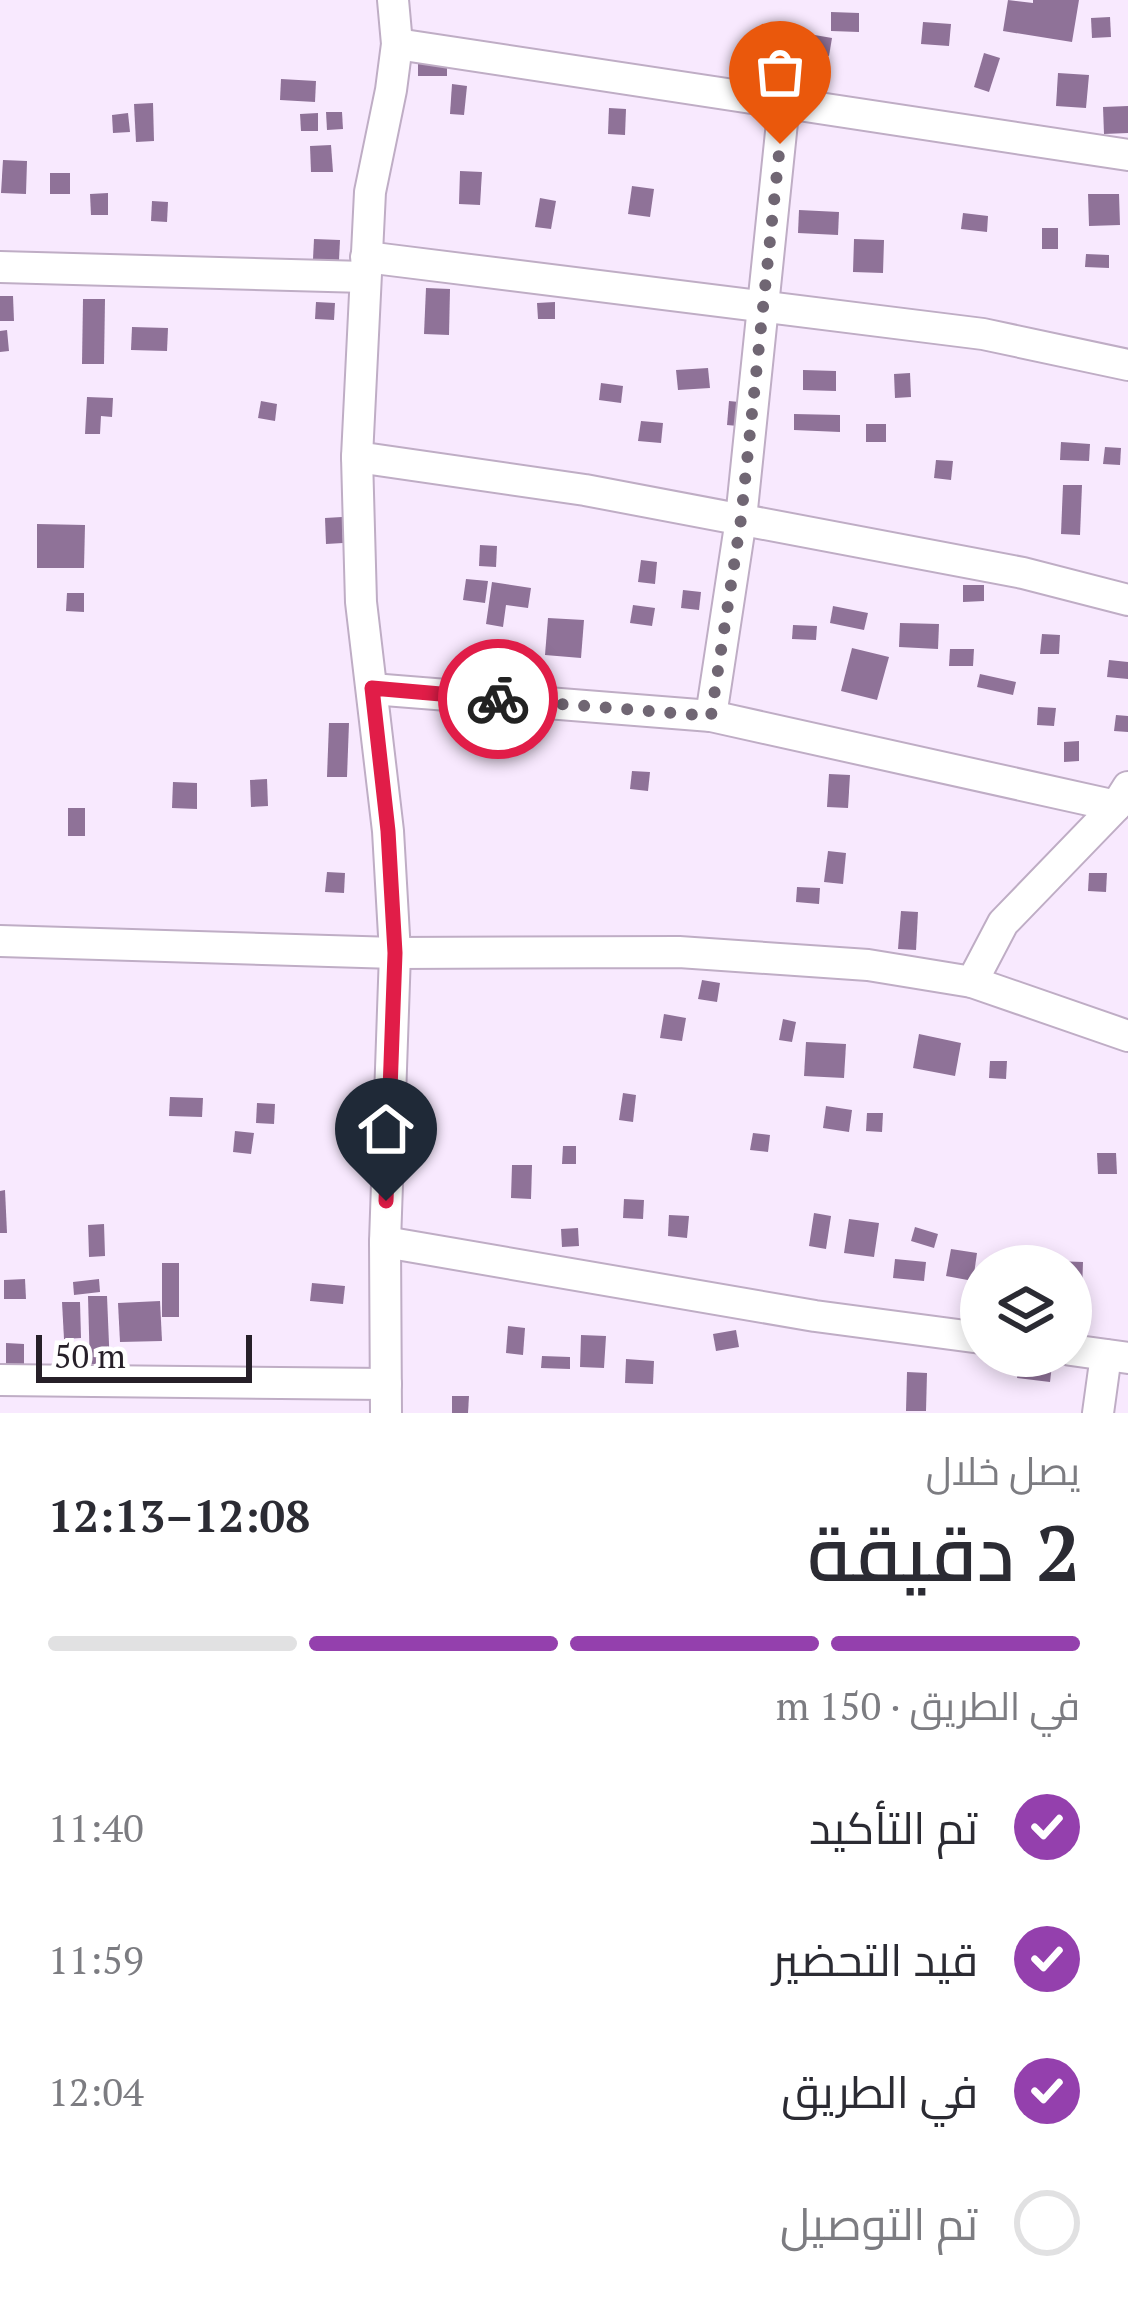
<!DOCTYPE html>
<html lang="ar">
<meta charset="utf-8">
<style>
:root{--surface:#fff;--page:#f7f7f7;--text:#2b2b33;--muted:#7c7c81;--line:#e1e1e2;--accent:#9440ad}
body{margin:0;font-family:"PT Serif",Cairo,serif;background:var(--page);color:var(--text);direction:rtl;height:100vh;display:flex;flex-direction:column;font-size:45px;white-space:nowrap}
*{box-sizing:border-box;margin:0}
p{font-size:39px;color:var(--muted)}
.icon{flex:none;width:66px;height:66px;fill:none;stroke:currentColor;stroke-width:2;stroke-linecap:round;stroke-linejoin:round}
.map{position:relative;height:1413px;overflow:hidden;direction:ltr}
.drawer{display:flex;flex-direction:column;background:var(--surface);flex:1}
.drawer>*{flex:none}
.controls{position:absolute;left:960px;top:1245px;display:grid;gap:24px}
.controls a{display:grid;place-items:center;width:132px;height:132px;border-radius:50%;background:var(--surface);box-shadow:0 6px 18px #0003;font-size:60px}
.scale{position:absolute;left:36px;bottom:30px;width:216px;box-sizing:border-box;padding-left:12px;border:6px solid #261f28;border-top:0;font-size:33px;line-height:42px;white-space:nowrap;color:#261f28;-webkit-text-stroke:9px #fff;paint-order:stroke}
.pin{position:absolute;display:grid;place-items:center;width:102px;height:102px;color:#fff;margin:-123px -51px;border-radius:50% 50% 50% 0;rotate:-45deg;box-shadow:0 0 12px #0007}
.pin .icon{rotate:45deg}
.courier{position:absolute;display:grid;place-items:center;width:120px;height:120px;margin:-60px;border:9px solid #e11d48;border-radius:50%;background:#fff;color:#222;box-shadow:0 3px 15px #0007}
.headline em{font-style:normal;font-weight:600}
.headline div{display:flex;flex-direction:column-reverse}
.headline{display:flex;align-items:center;justify-content:space-between;height:204px;padding:0 48px}
h1{font-size:78px;font-weight:600;line-height:90px}
.bar{display:grid;grid-template-columns:repeat(4,1fr);gap:18px 12px;align-content:center;height:144px;padding:0 48px}
.bar i{height:15px;border-radius:9px;background:var(--line)}
.bar .current{background:var(--accent)}
.bar p{grid-column:span 4}
ol{padding:0 48px;list-style:none}
li{display:flex;align-items:center;gap:36px;height:132px}
li p{margin-inline-start:auto}
li .icon{padding:12px;border-radius:50%;background:var(--accent);color:#fff;stroke-width:4}
li:last-child{color:var(--muted)}
li i{width:66px;height:66px;border:6px solid var(--line);border-radius:50%}
.map>svg:first-child{display:block}
.building{fill:#8f7298}
.lines{fill:none;stroke-linecap:round;stroke-linejoin:round}
.street-casing{stroke:#bfadc5;stroke-width:34}
.street{stroke:#fff;stroke-width:30}
.done{stroke:#706673;stroke-width:12;stroke-dasharray:0 21.6}
.route{stroke:#e11d48;stroke-width:15}
</style>
<div class="map">
<svg width="1128" height="1413" viewBox="0 0 1128 1413">
<rect width="100%" height="100%" fill="#f8e9fe"/>
<g class="building">
<path d="M1008 0 1033 3V0H1079L1072 42 1003 31Z"/>
<path d="M831 12 859 13V32L831 31Z"/>
<path d="M1110 17 1111 37 1092 38 1091 18Z"/>
<path d="M923 22 951 24 949 46 921 44Z"/>
<path d="M803 33 832 38 829 56 800 50Z"/>
<path d="M984 53 1000 58 989 92 974 87Z"/>
<rect x="418" y="59" width="29" height="17"/>
<path d="M1058 73 1089 75 1086 108 1056 106Z"/>
<path d="M281 79 316 81 315 102 280 100Z"/>
<path d="M452 84 467 86 464 115 450 114Z"/>
<path d="M153 103 154 141 136 142 134 104Z"/>
<path d="M1128 106V133L1104 134 1103 107Z"/>
<path d="M609 108 626 109 625 135 608 134Z"/>
<path d="M326 112H342L343 129 327 130Z"/>
<path d="M128 113 130 132 113 133 112 115Z"/>
<path d="M318 113V131H301L300 114Z"/>
<path d="M331 145 333 172H311L310 146Z"/>
<path d="M3 160 27 161 26 194 1 193Z"/>
<path d="M460 171 482 172 480 205 459 204Z"/>
<rect x="50" y="173" width="20" height="21"/>
<path d="M632 186 654 189 650 217 628 214Z"/>
<path d="M108 193V215H91L90 194Z"/>
<path d="M1088 194H1119L1120 225 1089 226Z"/>
<path d="M540 198 556 201 551 229 535 227Z"/>
<path d="M152 201 168 202 167 222 151 221Z"/>
<path d="M799 210 839 212 838 235 798 233Z"/>
<path d="M963 213 988 216 987 232 961 229Z"/>
<rect x="1042" y="228" width="16" height="21"/>
<path d="M314 239 340 240 339 260 313 259Z"/>
<path d="M854 239 884 240 883 273 853 272Z"/>
<path d="M1086 254 1109 255V268L1085 267Z"/>
<path d="M426 288 450 289 449 335 424 334Z"/>
<path d="M0 296H13L14 321H0Z"/>
<path d="M83 299H105L104 364H82Z"/>
<path d="M316 302 335 303 334 320 315 319Z"/>
<path d="M555 302V319H538L537 303Z"/>
<path d="M132 327 168 328 167 351 131 350Z"/>
<path d="M7 330 9 351 0 352V331Z"/>
<path d="M708 368 710 388 678 390 676 370Z"/>
<path d="M803 370 836 371V391L803 390Z"/>
<path d="M910 373 911 397 895 398 894 374Z"/>
<path d="M601 383 623 386 621 403 599 400Z"/>
<path d="M87 397 113 398 112 417 101 416 100 434H85Z"/>
<path d="M261 401 277 404 275 421 258 418Z"/>
<path d="M729 401 739 402 738 426 727 425Z"/>
<path d="M794 414 840 415V432L794 430Z"/>
<path d="M641 421 663 423 661 443 638 441Z"/>
<rect x="866" y="424" width="20" height="18"/>
<path d="M1061 442 1090 444 1089 461 1060 460Z"/>
<path d="M1105 447 1121 448 1120 465 1103 464Z"/>
<path d="M936 460 953 461 951 480 934 478Z"/>
<path d="M1063 485H1082L1080 535 1061 534Z"/>
<path d="M342 517 343 543 326 544 325 518Z"/>
<path d="M37 524 85 525 84 568H37Z"/>
<path d="M480 545 497 546 496 567 479 566Z"/>
<path d="M641 560 657 562 655 584 638 582Z"/>
<path d="M466 579 488 581 485 603 463 600Z"/>
<path d="M492 582 531 588 528 608 506 605 503 627 486 624Z"/>
<path d="M963 585H984V601L963 602Z"/>
<path d="M683 590 701 592 699 610 681 608Z"/>
<path d="M67 593H84V612L66 611Z"/>
<path d="M633 605 655 608 652 626 630 623Z"/>
<path d="M833 606 868 613 864 630 830 623Z"/>
<path d="M548 618 584 620 581 658 545 655Z"/>
<path d="M900 623 939 624 938 649 899 647Z"/>
<path d="M793 625 817 626 816 640 792 639Z"/>
<path d="M1042 634 1060 635 1059 654H1040Z"/>
<path d="M483 642 501 645 496 670 477 666Z"/>
<path d="M852 648 889 657 877 700 841 691Z"/>
<path d="M950 649H974L973 666H949Z"/>
<path d="M1109 660 1128 662V679L1107 677Z"/>
<path d="M980 674 1016 682 1013 695 977 687Z"/>
<path d="M1038 707 1056 708 1054 726 1037 725Z"/>
<path d="M1116 715 1128 716V732L1114 731Z"/>
<path d="M329 723H349L347 777H327Z"/>
<path d="M473 734H493L494 749H474Z"/>
<path d="M1079 741V761L1064 762V742Z"/>
<path d="M632 771 650 772 648 791 630 789Z"/>
<path d="M829 774 850 775 848 808 827 807Z"/>
<path d="M267 779 268 806 251 807 250 780Z"/>
<path d="M173 782 197 783V809L172 808Z"/>
<rect x="68" y="808" width="17" height="28"/>
<path d="M828 851 846 853 843 884 824 882Z"/>
<path d="M327 872 345 873 344 893 325 892Z"/>
<path d="M1089 873H1107L1106 892 1088 891Z"/>
<path d="M797 887 820 888 819 904 796 902Z"/>
<path d="M901 911 918 912 916 950 898 949Z"/>
<path d="M702 980 720 983 717 1002 698 999Z"/>
<path d="M664 1014 686 1018 682 1041 660 1038Z"/>
<path d="M783 1019 796 1022 792 1042 779 1040Z"/>
<path d="M919 1034 961 1043 955 1076 913 1068Z"/>
<path d="M806 1042 846 1044 844 1078 804 1076Z"/>
<path d="M990 1061H1007L1006 1079 989 1078Z"/>
<path d="M623 1093 636 1095 633 1122 619 1120Z"/>
<path d="M170 1097 203 1098 202 1117 169 1116Z"/>
<path d="M257 1103 275 1104 274 1124 256 1123Z"/>
<path d="M826 1106 852 1110 849 1132 823 1128Z"/>
<path d="M867 1113H883L882 1132 866 1131Z"/>
<path d="M235 1131 254 1133 251 1154 233 1152Z"/>
<path d="M753 1133 770 1135 768 1152 750 1150Z"/>
<path d="M563 1146H576V1164H562Z"/>
<path d="M1097 1153H1116L1117 1174H1098Z"/>
<path d="M512 1165H532L531 1199 511 1198Z"/>
<path d="M5 1190 7 1233H0V1191Z"/>
<path d="M624 1199 644 1200 643 1219 623 1218Z"/>
<path d="M814 1213 831 1216 826 1249 809 1246Z"/>
<path d="M669 1215 689 1216 687 1238 668 1236Z"/>
<path d="M849 1219 879 1223 874 1257 844 1253Z"/>
<path d="M104 1224 105 1256 89 1257 88 1225Z"/>
<path d="M915 1227 938 1234 934 1248 911 1241Z"/>
<path d="M578 1228 579 1246 562 1247 561 1229Z"/>
<path d="M951 1249 977 1253 973 1281 946 1276Z"/>
<path d="M895 1259 926 1262 924 1281 893 1278Z"/>
<path d="M1029 1259 1054 1264V1261L1083 1262 1082 1293H1071V1266H1027Z"/>
<rect x="162" y="1263" width="17" height="54"/>
<path d="M25 1279 26 1299H4V1280Z"/>
<path d="M99 1279 100 1292 74 1295 73 1282Z"/>
<path d="M312 1283 345 1286 343 1304 310 1301Z"/>
<path d="M88 1296H107L110 1368 90 1369Z"/>
<path d="M160 1301 162 1341 120 1342 118 1303Z"/>
<path d="M62 1302H80L81 1338 64 1339Z"/>
<path d="M508 1326 525 1328 523 1355 506 1353Z"/>
<path d="M736 1330 739 1347 716 1351 713 1334Z"/>
<path d="M581 1335 606 1336 604 1368 580 1367Z"/>
<path d="M6 1343 24 1344V1367H6Z"/>
<path d="M542 1356 570 1357V1369L541 1368Z"/>
<path d="M626 1359 654 1361 653 1384 625 1383Z"/>
<path d="M1020 1360 1052 1365 1050 1382 1017 1378Z"/>
<path d="M907 1372 927 1373 926 1411H906Z"/>
<path d="M452 1396H469L468 1413H452Z"/>
</g>
<g class="lines">
<g class="street-casing">
<g id="street">
<path d="M397 44 1128 155"/>
<path d="M366 257 983 334 1128 365"/>
<path d="M0 267 365 277"/>
<path d="M357 457 585 490 1023 573 1128 600"/>
<path d="M372 689 711 716 1116 806"/>
<path d="M711 716 741 519 784 103"/>
<path d="M0 941 395 953 679 952 868 965 972 982 1003 923 1116 806 1128 787"/>
<path d="M972 982 1128 1036"/>
<path d="M385 1242 815 1316 981 1338"/>
<path d="M1071 1350 1128 1358"/>
<path d="M0 1380 386 1384"/>
<path d="M386 1413 385 1242 395 953 388 831 361 602 357 457 370 192 391 90 397 44 393 0"/>
<path d="M1098 1413 1106 1355"/>
</g>
</g>
<use href="#street" class="street"/>
</g>
<g class="lines">
<path class="done" d="M498 699 711 716 741 519 780 144"/>
<path class="route" d="M386 1201 395 953 388 831 372 688 498 699"/>
</g>
</svg>
<div class="controls">
<a><svg class="icon" aria-label="layers" viewBox="0 0 24 24"><path d="M12 4l9 5-9 5-9-5zM3 14l9 5 9-5"/></svg></a>
</div>
<div class="scale">50 m</div>
<div class="pin" style="left:780px;top:144px;background:#ea580c"><svg class="icon" aria-label="bag" viewBox="0 0 24 24"><path d="M5 8h14l-1 12H6zM9 8a3 3 0 0 1 6 0"/></svg></div>
<div class="pin" style="left:386px;top:1201px;background:#1f2937"><svg class="icon" aria-label="home" viewBox="0 0 24 24"><path d="M3 11l9-7 9 7M6 9v11h12V9"/></svg></div>
<div class="courier" style="left:498px;top:699px"><svg class="icon" aria-label="bike" viewBox="0 0 24 24"><circle cx="6" cy="16" r="4"/><circle cx="18" cy="16" r="4"/><path d="M6 16l4-8h5l3 8M10 8l3 8H6M13 5h3"/></svg></div>
</div>
<section class="drawer">
<div class="headline"><div><h1>2 دقيقة</h1><p>يصل خلال</p></div><em>12:08–12:13</em></div>
<div class="bar"><i class="current"></i><i class="current"></i><i class="current"></i><i></i><p>في الطريق · 150 m</p></div>
<ol>
<li><svg class="icon" aria-label="check" viewBox="0 0 24 24"><path d="M5 12l5 5 9-10"/></svg>تم التأكيد<p>11:40</p></li>
<li><svg class="icon" aria-label="check" viewBox="0 0 24 24"><path d="M5 12l5 5 9-10"/></svg>قيد التحضير<p>11:59</p></li>
<li><svg class="icon" aria-label="check" viewBox="0 0 24 24"><path d="M5 12l5 5 9-10"/></svg>في الطريق<p>12:04</p></li>
<li><i></i>تم التوصيل</li>
</ol>
</section>
